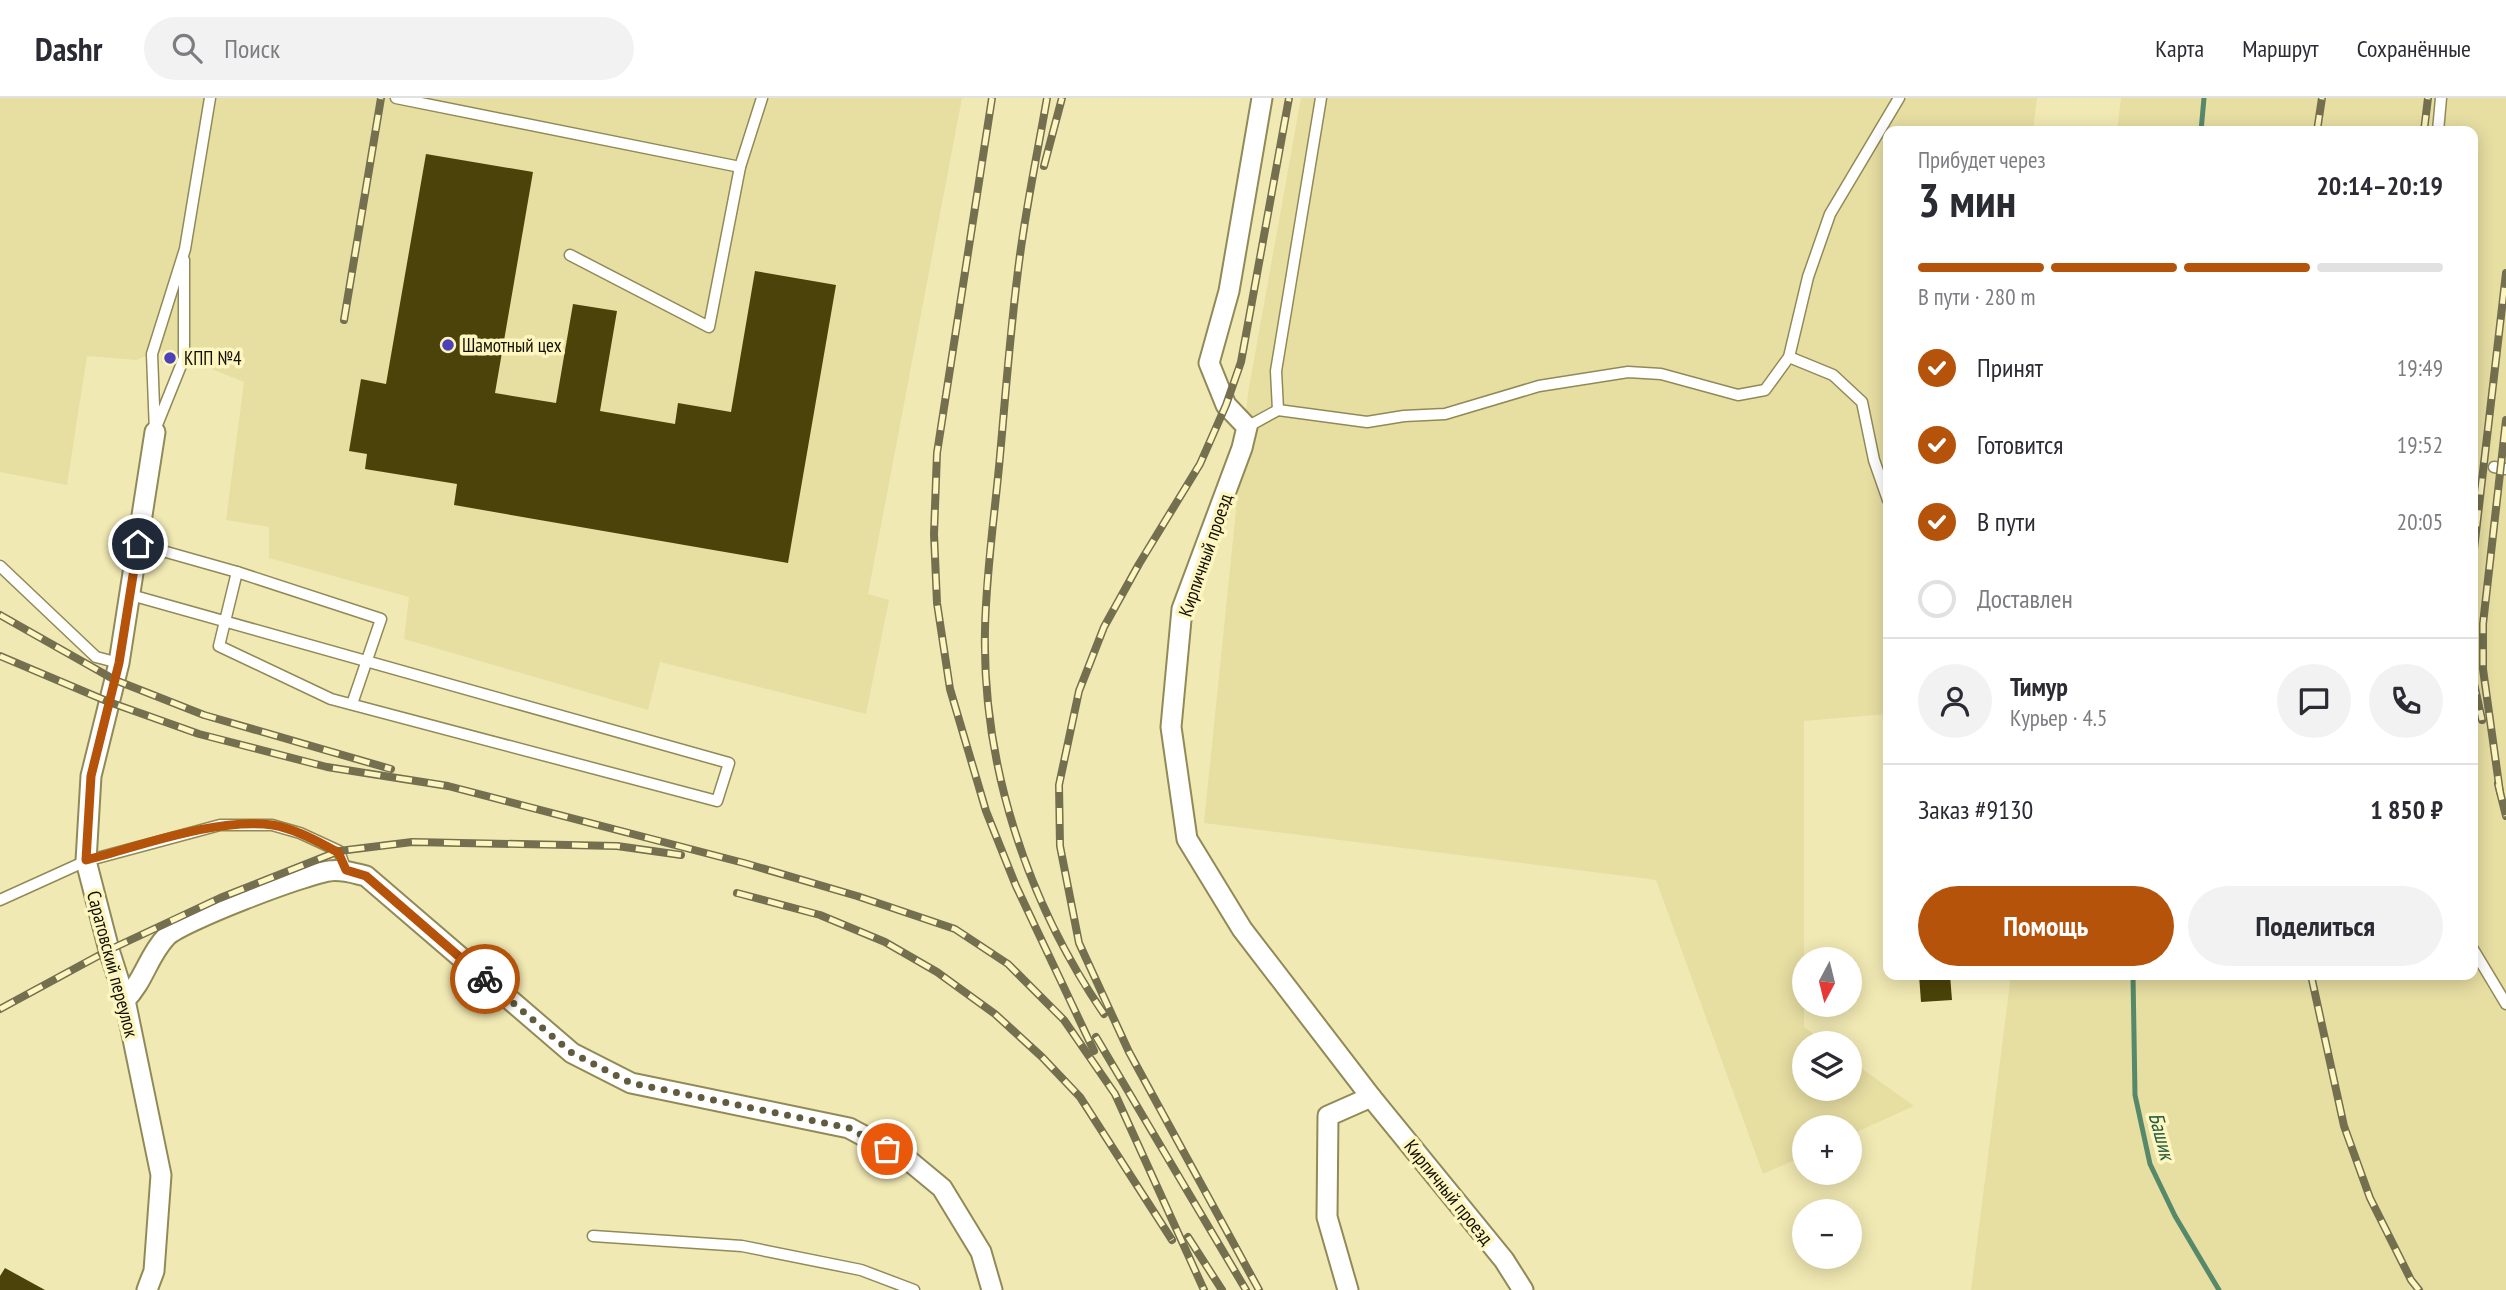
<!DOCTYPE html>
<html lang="ru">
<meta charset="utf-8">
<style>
:root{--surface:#fff;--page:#f2f2f3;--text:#2b2b33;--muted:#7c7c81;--line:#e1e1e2;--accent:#b45309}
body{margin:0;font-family:"PT Sans Narrow",sans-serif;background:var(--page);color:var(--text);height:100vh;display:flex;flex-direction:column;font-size:26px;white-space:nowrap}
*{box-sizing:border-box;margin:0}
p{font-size:23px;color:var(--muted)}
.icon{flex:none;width:38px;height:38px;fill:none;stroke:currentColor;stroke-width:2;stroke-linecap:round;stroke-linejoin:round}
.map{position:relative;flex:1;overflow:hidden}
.details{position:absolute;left:1883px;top:28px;width:595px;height:854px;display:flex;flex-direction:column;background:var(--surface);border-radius:14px;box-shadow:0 4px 18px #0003}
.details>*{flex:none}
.needle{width:46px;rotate:187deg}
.fabs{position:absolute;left:1792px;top:849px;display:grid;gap:14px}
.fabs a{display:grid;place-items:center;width:70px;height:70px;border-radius:50%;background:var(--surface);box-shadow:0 4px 18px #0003;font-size:35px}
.pin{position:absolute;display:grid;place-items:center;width:60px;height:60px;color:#fff;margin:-30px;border:4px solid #fff;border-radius:50%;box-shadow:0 2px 7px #0007}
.courier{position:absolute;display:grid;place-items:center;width:70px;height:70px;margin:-35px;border:5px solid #b45309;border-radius:50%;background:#fff;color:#222;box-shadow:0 2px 9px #0007}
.overview em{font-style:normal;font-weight:600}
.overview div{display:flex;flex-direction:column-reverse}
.overview{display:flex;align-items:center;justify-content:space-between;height:119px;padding:0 35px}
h1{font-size:46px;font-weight:600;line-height:52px}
.bar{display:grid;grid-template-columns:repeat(4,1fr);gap:10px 7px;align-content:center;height:84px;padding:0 35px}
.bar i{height:9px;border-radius:5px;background:var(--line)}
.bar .current{background:var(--accent)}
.bar p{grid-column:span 4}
.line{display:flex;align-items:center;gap:18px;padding:0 35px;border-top:2px solid var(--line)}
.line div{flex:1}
.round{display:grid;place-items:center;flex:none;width:74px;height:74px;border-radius:37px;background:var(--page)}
ol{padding:0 35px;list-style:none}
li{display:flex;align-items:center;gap:21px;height:77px}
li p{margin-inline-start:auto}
li .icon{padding:7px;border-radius:50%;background:var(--accent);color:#fff;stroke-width:4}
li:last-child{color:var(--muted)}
li i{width:38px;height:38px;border:4px solid var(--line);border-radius:50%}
.cta{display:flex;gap:14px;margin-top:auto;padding:14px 35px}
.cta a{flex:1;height:80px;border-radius:42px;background:var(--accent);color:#fff;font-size:28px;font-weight:600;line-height:80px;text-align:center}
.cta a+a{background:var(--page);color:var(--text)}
header{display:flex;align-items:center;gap:42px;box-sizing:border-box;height:98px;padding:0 35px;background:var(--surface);border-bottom:2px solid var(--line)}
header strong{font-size:33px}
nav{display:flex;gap:38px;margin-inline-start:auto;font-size:24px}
.search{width:490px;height:63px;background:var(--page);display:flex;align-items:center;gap:18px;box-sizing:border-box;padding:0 24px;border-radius:38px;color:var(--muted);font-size:26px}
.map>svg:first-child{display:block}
.built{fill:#e7dea2}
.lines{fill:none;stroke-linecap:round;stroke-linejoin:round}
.stream{stroke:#56896a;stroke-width:5}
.building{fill:#4b4309}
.service-casing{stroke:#918a57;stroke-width:13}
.minor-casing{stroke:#918a57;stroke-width:23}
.service{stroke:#fff;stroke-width:10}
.minor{stroke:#fff;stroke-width:19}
.rail-casing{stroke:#746f4f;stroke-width:8}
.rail{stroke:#fef6c0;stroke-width:5;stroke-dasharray:16;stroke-linecap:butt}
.done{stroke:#615c3f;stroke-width:7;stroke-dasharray:0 12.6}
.route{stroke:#b45309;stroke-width:9}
.poi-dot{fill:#4c41b8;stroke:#fef6c0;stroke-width:2.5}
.labels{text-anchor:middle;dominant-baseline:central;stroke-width:7;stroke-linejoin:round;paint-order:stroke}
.poi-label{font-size:19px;fill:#131000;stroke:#fef6c0;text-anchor:start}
.street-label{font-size:19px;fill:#131000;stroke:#fef6c0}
.water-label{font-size:21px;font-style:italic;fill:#245c42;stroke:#fef6c0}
</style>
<header>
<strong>Dashr</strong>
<div class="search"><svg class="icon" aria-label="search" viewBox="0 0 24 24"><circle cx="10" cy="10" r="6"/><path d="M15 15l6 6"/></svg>Поиск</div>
<nav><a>Карта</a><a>Маршрут</a><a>Сохранённые</a></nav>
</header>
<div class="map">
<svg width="2506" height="1192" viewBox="0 0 2506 1192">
<rect width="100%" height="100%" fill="#f1e9b3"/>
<g class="built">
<path d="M0 0H962L868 496 889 502 866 616 660 564 648 612 404 541 409 499 269 460V429L226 422 244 284 184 260 179 256 177 268 161 265 163 252 136 262 87 258 67 387 0 374Z"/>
<path d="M1301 0H2037L2033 33H1888V616L1804 623V929L1826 945H1804V990H1850V962L1914 1008 1850 1037V1029H1804V1058L1763 1076 1656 782 1204 725 1248 295Z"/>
<path d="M2121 0H2506V1192H1971L2011 877H2473V33H2117Z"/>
</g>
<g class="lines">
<g class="stream">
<path d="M2201 33 2204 0"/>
<path d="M2133 877 2135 997 2150 1066 2175 1118 2219 1192"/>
</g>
</g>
<g class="building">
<path d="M426 56 533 74 495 295 556 305 573 206 617 213 600 313 675 326 678 305 731 314 755 173 836 187 788 465 454 407 457 386 365 371 367 356 349 353 361 281 386 286Z"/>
<path d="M1919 877H1950L1952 902 1921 904Z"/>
<path d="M5 1170 45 1192H0V1178Z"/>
</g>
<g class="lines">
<g class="service-casing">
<g id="service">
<path d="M396 0 740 69"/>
<path d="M2438 33 2441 0"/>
<path d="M570 157 709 229 740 69 762 0"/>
<path d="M1789 259 1833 277 1862 304 1874 362 1888 402"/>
<path d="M1278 312 1276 273 1321 0"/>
<path d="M157 327 184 260V162"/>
<path d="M1247 329 1278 312 1367 324 1404 318 1445 316 1539 288 1628 274 1661 276 1738 297 1765 292 1789 259 1808 179 1830 116 1899 0"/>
<path d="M155 334 152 256 185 151 210 0"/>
<path d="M2494 369 2506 371"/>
<path d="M138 446 237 474 381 521 352 606"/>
<path d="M0 468 96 559 119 565"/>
<path d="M131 497 729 665 717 703 331 601 219 548 237 474"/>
<path d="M0 802 86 763 220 727H272L300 735 339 753 346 773"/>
<path d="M2473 851 2506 906"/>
<path d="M593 1138 742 1148 861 1172 914 1192"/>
</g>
</g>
<g class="minor-casing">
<g id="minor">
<path d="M1262 0 1229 193 1209 265 1226 307 1247 329 1242 350 1182 511 1171 629 1187 741 1242 831 1371 999"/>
<path d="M125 902C144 883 148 858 166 839 179 824 306 776 329 773 342 771 353 775 366 778L572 955 631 985 849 1030 907 1061 942 1090 981 1154 992 1192"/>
<path d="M147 1192 154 1173 161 1077 125 902 109 852 86 763 91 678 119 565 155 334"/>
<path d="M1348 1192 1327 1119 1328 1018 1371 999 1504 1162 1523 1192"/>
</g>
</g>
<use href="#service" class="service"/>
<use href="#minor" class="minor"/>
<g class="rail-casing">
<g id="rail">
<path d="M992 0 937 355 934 436 937 505 950 591 986 713 1016 788 1094 953"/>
<path d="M1047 0C1038 52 1027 104 1020 157 1011 223 1006 291 1000 358 995 415 986 474 985 532 982 668 1028 805 1104 916"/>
<path d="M2317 33 2322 0"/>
<path d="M2424 33 2428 0"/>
<path d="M1044 68 1062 0"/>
<path d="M344 222 381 0"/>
<path d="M2473 460 2506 175"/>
<path d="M0 517 115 582 204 617 391 671"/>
<path d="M0 558 109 604 199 636 327 669 448 688 744 765 857 798 955 831 1008 866 1064 922 1115 996 1204 1192"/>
<path d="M2473 581 2482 622"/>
<path d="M2498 686 2506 718"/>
<path d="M2500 694 2483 571V526L2506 322"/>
<path d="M737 795 820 817 885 844 937 874 995 916 1042 959 1080 999 1172 1142"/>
<path d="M2311 877 2344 1028 2370 1100 2411 1182 2419 1192"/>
<path d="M0 911 109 852 220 800 339 753 412 744 617 748 681 757"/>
<path d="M1096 939 1246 1192"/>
<path d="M1188 1139 1222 1192"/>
<path d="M1259 1192 1129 954 1079 845 1060 748 1059 687 1079 593 1104 529 1139 466 1200 366 1226 307 1241 264 1289 0"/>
</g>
</g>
<use href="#rail" class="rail"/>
</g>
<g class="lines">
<path class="done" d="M485 881 572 955 631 985 849 1030 887 1051"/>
<path class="route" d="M138 446 119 565 91 678 86 762C140 748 218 719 273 727 296 731 318 744 338 754L346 772 366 778 485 881"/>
</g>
<g class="poi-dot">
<circle cx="448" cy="247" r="7"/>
<circle cx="170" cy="260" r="7"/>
</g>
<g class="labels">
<g class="poi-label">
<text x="462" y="247">Шамотный цех</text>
<text x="184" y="260">КПП №4</text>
</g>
<g class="street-label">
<text transform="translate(1205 457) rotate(-71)">Кирпичный проезд</text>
<text transform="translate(113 866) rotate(75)">Саратовский переулок</text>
<text transform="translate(1449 1094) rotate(51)">Кирпичный проезд</text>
</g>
<g class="water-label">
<text transform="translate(2162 1038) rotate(75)">Башик</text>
</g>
</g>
</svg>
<div class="fabs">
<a><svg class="needle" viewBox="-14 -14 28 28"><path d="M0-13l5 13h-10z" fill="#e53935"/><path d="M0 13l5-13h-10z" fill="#7c7c81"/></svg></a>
<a><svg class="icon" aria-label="layers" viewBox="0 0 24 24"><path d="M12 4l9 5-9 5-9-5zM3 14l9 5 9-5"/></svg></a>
<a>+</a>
<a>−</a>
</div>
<div class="pin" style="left:887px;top:1051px;background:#ea580c"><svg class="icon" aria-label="bag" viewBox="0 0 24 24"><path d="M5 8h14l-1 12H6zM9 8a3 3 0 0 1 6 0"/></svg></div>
<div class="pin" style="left:138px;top:446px;background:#1f2937"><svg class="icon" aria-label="home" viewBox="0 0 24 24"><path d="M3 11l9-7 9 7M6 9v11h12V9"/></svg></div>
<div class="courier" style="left:485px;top:881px"><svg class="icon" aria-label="bike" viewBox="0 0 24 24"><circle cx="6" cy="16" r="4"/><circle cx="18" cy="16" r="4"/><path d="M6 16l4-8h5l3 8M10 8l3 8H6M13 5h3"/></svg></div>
<section class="details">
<div class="overview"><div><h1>3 мин</h1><p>Прибудет через</p></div><em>20:14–20:19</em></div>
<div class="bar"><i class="current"></i><i class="current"></i><i class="current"></i><i></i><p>В пути · 280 m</p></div>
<ol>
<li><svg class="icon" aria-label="check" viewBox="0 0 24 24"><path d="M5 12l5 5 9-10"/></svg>Принят<p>19:49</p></li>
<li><svg class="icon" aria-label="check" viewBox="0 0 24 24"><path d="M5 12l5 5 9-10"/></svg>Готовится<p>19:52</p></li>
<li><svg class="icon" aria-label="check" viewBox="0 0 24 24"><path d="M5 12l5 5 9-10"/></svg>В пути<p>20:05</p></li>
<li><i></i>Доставлен</li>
</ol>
<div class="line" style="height:126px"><a class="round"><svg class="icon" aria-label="person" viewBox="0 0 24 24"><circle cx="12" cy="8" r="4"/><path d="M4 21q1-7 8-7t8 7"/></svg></a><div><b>Тимур</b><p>Курьер · 4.5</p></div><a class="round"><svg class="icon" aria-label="chat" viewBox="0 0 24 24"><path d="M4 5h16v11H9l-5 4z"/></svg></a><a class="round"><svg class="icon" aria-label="phone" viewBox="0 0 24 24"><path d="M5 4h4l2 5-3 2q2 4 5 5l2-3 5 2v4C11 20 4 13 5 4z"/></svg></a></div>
<div class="line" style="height:91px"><div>Заказ #9130</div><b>1 850 ₽</b></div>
<div class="cta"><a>Помощь</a><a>Поделиться</a></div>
</section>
</div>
